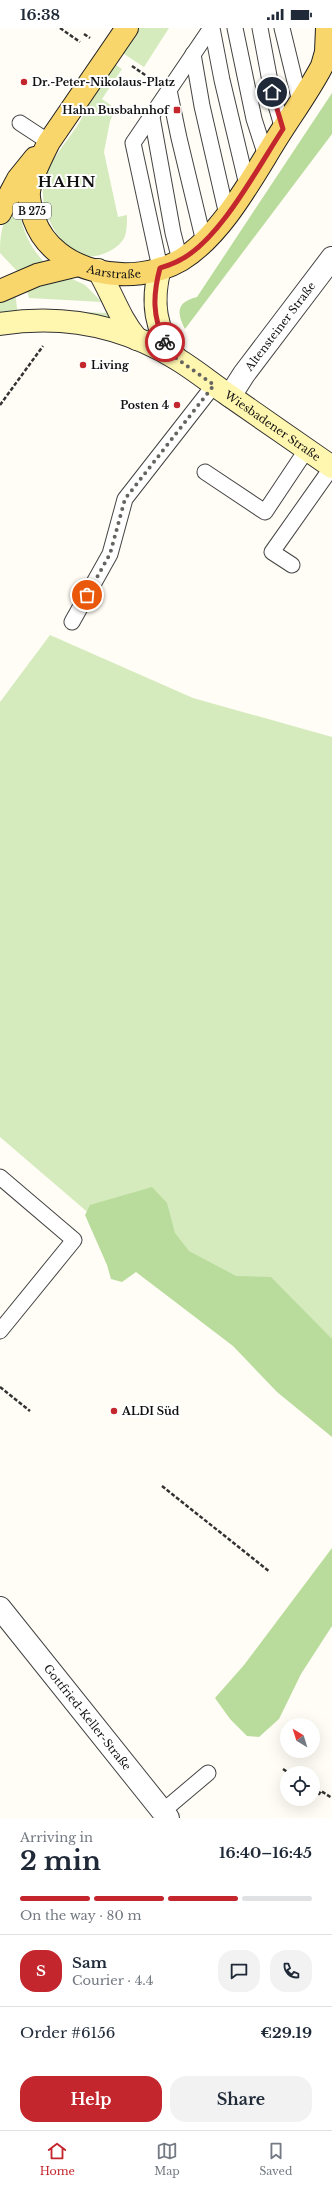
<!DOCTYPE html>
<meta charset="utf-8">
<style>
:root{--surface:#fff;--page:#f2f2f3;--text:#1f2937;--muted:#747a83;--line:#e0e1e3;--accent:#c4262e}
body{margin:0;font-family:"Libre Baskerville",serif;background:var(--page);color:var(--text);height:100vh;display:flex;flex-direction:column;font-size:15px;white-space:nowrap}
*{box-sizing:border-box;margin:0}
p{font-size:13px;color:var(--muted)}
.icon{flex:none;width:22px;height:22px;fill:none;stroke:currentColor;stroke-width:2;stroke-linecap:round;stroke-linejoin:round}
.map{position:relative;height:1790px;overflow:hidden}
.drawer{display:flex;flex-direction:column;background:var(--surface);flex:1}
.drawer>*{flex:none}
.needle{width:26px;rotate:322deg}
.buttons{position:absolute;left:280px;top:1690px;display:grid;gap:8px}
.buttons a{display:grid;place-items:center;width:40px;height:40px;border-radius:50%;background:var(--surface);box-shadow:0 4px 16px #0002;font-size:20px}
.pin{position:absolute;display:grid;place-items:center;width:34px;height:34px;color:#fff;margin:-17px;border:2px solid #fff;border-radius:50%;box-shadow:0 1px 4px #0007}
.courier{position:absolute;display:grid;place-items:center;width:40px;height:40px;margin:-20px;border:3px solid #c4262e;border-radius:50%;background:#fff;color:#222;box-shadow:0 1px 5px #0007}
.summary em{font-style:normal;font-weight:800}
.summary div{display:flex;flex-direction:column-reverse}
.summary{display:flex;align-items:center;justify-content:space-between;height:68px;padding:0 20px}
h1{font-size:26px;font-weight:800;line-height:30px}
.bar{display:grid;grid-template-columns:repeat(4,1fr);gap:6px 4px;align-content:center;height:48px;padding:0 20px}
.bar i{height:5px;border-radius:3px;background:var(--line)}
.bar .selected{background:var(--accent)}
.bar p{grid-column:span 4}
.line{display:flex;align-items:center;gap:10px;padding:0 20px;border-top:1px solid var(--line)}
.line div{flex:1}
.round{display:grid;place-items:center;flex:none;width:42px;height:42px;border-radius:16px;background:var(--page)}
.primary-button{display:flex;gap:8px;margin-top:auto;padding:8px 20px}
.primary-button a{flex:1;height:46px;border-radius:16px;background:var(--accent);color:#fff;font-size:16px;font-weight:800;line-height:46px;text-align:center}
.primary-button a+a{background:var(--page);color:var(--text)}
.status{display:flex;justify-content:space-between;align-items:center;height:28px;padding:0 20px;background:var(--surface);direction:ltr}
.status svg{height:11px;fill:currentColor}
.dock{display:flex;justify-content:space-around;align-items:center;height:56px;border-top:1px solid var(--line);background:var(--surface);font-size:11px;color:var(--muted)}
.dock a{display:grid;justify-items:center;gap:2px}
.dock .selected{color:var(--accent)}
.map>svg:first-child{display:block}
.green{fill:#d5ebbd}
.forest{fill:#b9dc9c}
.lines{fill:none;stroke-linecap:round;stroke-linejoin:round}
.lane-casing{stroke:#444;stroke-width:17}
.street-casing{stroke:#444;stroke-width:24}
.secondary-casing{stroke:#333;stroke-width:24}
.primary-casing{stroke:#222;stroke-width:24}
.path{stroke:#333;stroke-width:2.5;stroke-dasharray:4 2;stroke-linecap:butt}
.lane{stroke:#fff;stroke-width:15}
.street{stroke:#fff;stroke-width:22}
.secondary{stroke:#fff6b0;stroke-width:22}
.primary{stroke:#f9d66b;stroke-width:22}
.done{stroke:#646461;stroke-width:4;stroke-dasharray:0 7.2}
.route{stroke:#c4262e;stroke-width:5}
.poi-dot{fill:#c4262e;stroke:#fff;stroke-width:1.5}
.labels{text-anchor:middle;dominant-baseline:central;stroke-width:4;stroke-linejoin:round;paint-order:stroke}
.shield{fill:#fff;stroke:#585858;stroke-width:1}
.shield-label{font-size:10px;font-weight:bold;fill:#111}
.poi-label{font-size:11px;font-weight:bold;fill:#111;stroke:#fff;text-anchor:start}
.street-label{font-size:11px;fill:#111;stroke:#fff}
.district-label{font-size:15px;font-weight:bold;letter-spacing:1px;fill:#111;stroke:#fff}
</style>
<div class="status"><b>16:38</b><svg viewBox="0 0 49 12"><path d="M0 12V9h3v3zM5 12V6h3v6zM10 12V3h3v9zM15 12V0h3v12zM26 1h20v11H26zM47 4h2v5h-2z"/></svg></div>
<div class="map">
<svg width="332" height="1790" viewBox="0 0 332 1790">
<rect width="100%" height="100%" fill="#fffdf5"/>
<g class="green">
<path d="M138 0H169L144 39 121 24Z"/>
<path d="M113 35 122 41 102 71 116 81 110 93 104 124 118 189 127 187C127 194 127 202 125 208 120 221 99 230 87 228 61 224 41 185 43 162 45 136 66 116 79 95 86 84 90 72 97 60 102 51 108 43 113 35Z"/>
<path d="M18 174C21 198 27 215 43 233L18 244 0 225C0 202 3 190 18 174Z"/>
<path d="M68 249 85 257 102 274 29 270 26 259Z"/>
<path d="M15 265 18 287 0 289V274Z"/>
<path d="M52 283 109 285 111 293Z"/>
<path d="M50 607 193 670 332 709V1394L0 1109V674Z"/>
</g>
<g class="forest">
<path d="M332 65V106L185 301C176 284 177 274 197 269Z"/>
<path d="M152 1159 167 1175 175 1205 189 1223 236 1248 271 1249 332 1311V1409L277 1364 233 1318 136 1244 122 1254 111 1251 107 1237 85 1187 90 1177Z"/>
<path d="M332 1520V1598L301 1646 279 1691 259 1709 247 1708 230 1691 215 1670 244 1637Z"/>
</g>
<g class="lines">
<g class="lane-casing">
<g id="lane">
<path d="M212 0 222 52 247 157"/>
<path d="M235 0 254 91 266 128"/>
<path d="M260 0 272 64 283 101"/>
<path d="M282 0 300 74"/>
<path d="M193 26 202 78 227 187"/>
<path d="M169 62 179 110 204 214"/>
<path d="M152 89 173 205 180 232"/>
<path d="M20 95 49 114"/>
<path d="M160 240 133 115 211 0"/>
<path d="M205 444 265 484 307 421"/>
<path d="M292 537 272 524 332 439"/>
<path d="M72 594 110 526 125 471 214 357"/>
<path d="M0 1149 74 1212 0 1303"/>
<path d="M163 1783 208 1745"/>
</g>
</g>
<g class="street-casing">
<g id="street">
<path id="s1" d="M230 368 244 346 332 230"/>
<path id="s2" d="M0 1580 168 1790"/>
</g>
</g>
<g class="secondary-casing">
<g id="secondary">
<path d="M160 240C151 274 155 302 176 330"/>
<path d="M98 242C112 265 119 290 137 311"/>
<path id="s3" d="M0 296C63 286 123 298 177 331 195 342 211 355 227 366 262 390 297 415 332 439"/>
</g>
</g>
<g class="primary-casing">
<g id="primary">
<path id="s4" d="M127 0 49 114C43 126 30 151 29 164 28 172 32 183 34 191 54 247 133 260 181 232 222 207 252 150 277 110 292 86 309 63 322 38L326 24 327 0"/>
<path d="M0 185 18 151 35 130"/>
<path d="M0 263 37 247 78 237"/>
</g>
</g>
<g class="path">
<path d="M60 0 80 14"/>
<path d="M84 6 90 10"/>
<path d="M132 38 148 49"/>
<path d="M0 377 43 318"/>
<path d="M0 1359 30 1383"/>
<path d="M162 1458 270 1544"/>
<path d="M283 1741 289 1745"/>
<path d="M313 1762 319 1766 321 1763 332 1770"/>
</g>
<use href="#lane" class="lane"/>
<use href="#street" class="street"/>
<use href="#secondary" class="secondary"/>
<use href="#primary" class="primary"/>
</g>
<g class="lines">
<path class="done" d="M87 567 110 526 125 471 214 357 176 330 165 314"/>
<path class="route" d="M165 314C152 289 153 266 160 240 166 238 173 236 180 232 220 212 258 139 283 101L272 64"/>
</g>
<g class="poi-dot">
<circle cx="24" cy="54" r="4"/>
<rect x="173" y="78" width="8" height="8" rx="2"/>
<circle cx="83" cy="337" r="4"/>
<circle cx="177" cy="377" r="4"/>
<circle cx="114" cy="1383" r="4"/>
</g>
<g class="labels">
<rect class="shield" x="13" y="175" width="38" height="16" rx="3"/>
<g class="shield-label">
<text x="32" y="183">B 275</text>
</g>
<g class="poi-label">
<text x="32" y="54">Dr.-Peter-Nikolaus-Platz</text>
<text x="169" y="82" text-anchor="end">Hahn Busbahnhof</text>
<text x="91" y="337">Living</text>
<text x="169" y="377" text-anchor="end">Posten 4</text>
<text x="122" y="1383">ALDI Süd</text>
</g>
<g class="street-label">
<text stroke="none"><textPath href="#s4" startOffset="322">Aarstraße</textPath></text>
<text stroke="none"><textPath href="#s1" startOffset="86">Altensteiner Straße</textPath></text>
<text stroke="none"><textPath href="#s3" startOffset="301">Wiesbadener Straße</textPath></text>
<text stroke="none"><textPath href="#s2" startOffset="140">Gottfried-Keller-Straße</textPath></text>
</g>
<g class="district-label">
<text x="67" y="153">HAHN</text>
</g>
</g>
</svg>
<div class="buttons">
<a><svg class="needle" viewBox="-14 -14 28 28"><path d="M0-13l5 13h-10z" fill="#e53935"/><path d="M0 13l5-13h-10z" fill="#747a83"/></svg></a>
<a><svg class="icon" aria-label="locate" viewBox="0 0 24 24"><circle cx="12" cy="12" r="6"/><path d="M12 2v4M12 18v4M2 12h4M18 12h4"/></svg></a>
</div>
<div class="pin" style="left:87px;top:567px;background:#ea580c"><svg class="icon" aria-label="bag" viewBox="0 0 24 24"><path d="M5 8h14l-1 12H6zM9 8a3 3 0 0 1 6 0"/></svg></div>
<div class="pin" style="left:272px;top:64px;background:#1f2937"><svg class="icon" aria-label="home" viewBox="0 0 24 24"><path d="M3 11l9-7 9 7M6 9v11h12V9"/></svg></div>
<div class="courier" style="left:165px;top:314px"><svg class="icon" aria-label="bike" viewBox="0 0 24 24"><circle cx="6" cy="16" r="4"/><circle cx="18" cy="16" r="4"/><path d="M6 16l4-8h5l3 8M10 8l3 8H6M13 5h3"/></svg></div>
</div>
<section class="drawer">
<div class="summary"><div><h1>2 min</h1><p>Arriving in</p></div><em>16:40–16:45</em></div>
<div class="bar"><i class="selected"></i><i class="selected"></i><i class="selected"></i><i></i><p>On the way · 80 m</p></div>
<div class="line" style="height:72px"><b class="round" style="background:var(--accent);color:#fff">S</b><div><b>Sam</b><p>Courier · 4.4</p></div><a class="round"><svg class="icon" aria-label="chat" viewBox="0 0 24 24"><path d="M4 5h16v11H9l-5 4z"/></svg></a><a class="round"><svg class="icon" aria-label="phone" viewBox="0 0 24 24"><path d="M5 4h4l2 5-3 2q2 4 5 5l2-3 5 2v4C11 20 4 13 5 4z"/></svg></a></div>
<div class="line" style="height:52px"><div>Order #6156</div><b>€29.19</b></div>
<div class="primary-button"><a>Help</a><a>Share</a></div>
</section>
<nav class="dock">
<a class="selected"><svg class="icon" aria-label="home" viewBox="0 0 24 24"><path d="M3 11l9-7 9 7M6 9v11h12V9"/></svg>Home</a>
<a><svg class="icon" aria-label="map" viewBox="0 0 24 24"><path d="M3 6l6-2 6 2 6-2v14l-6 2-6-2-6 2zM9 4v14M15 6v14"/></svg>Map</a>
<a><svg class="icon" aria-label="saved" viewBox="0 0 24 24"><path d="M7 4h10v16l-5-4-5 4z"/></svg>Saved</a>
</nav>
